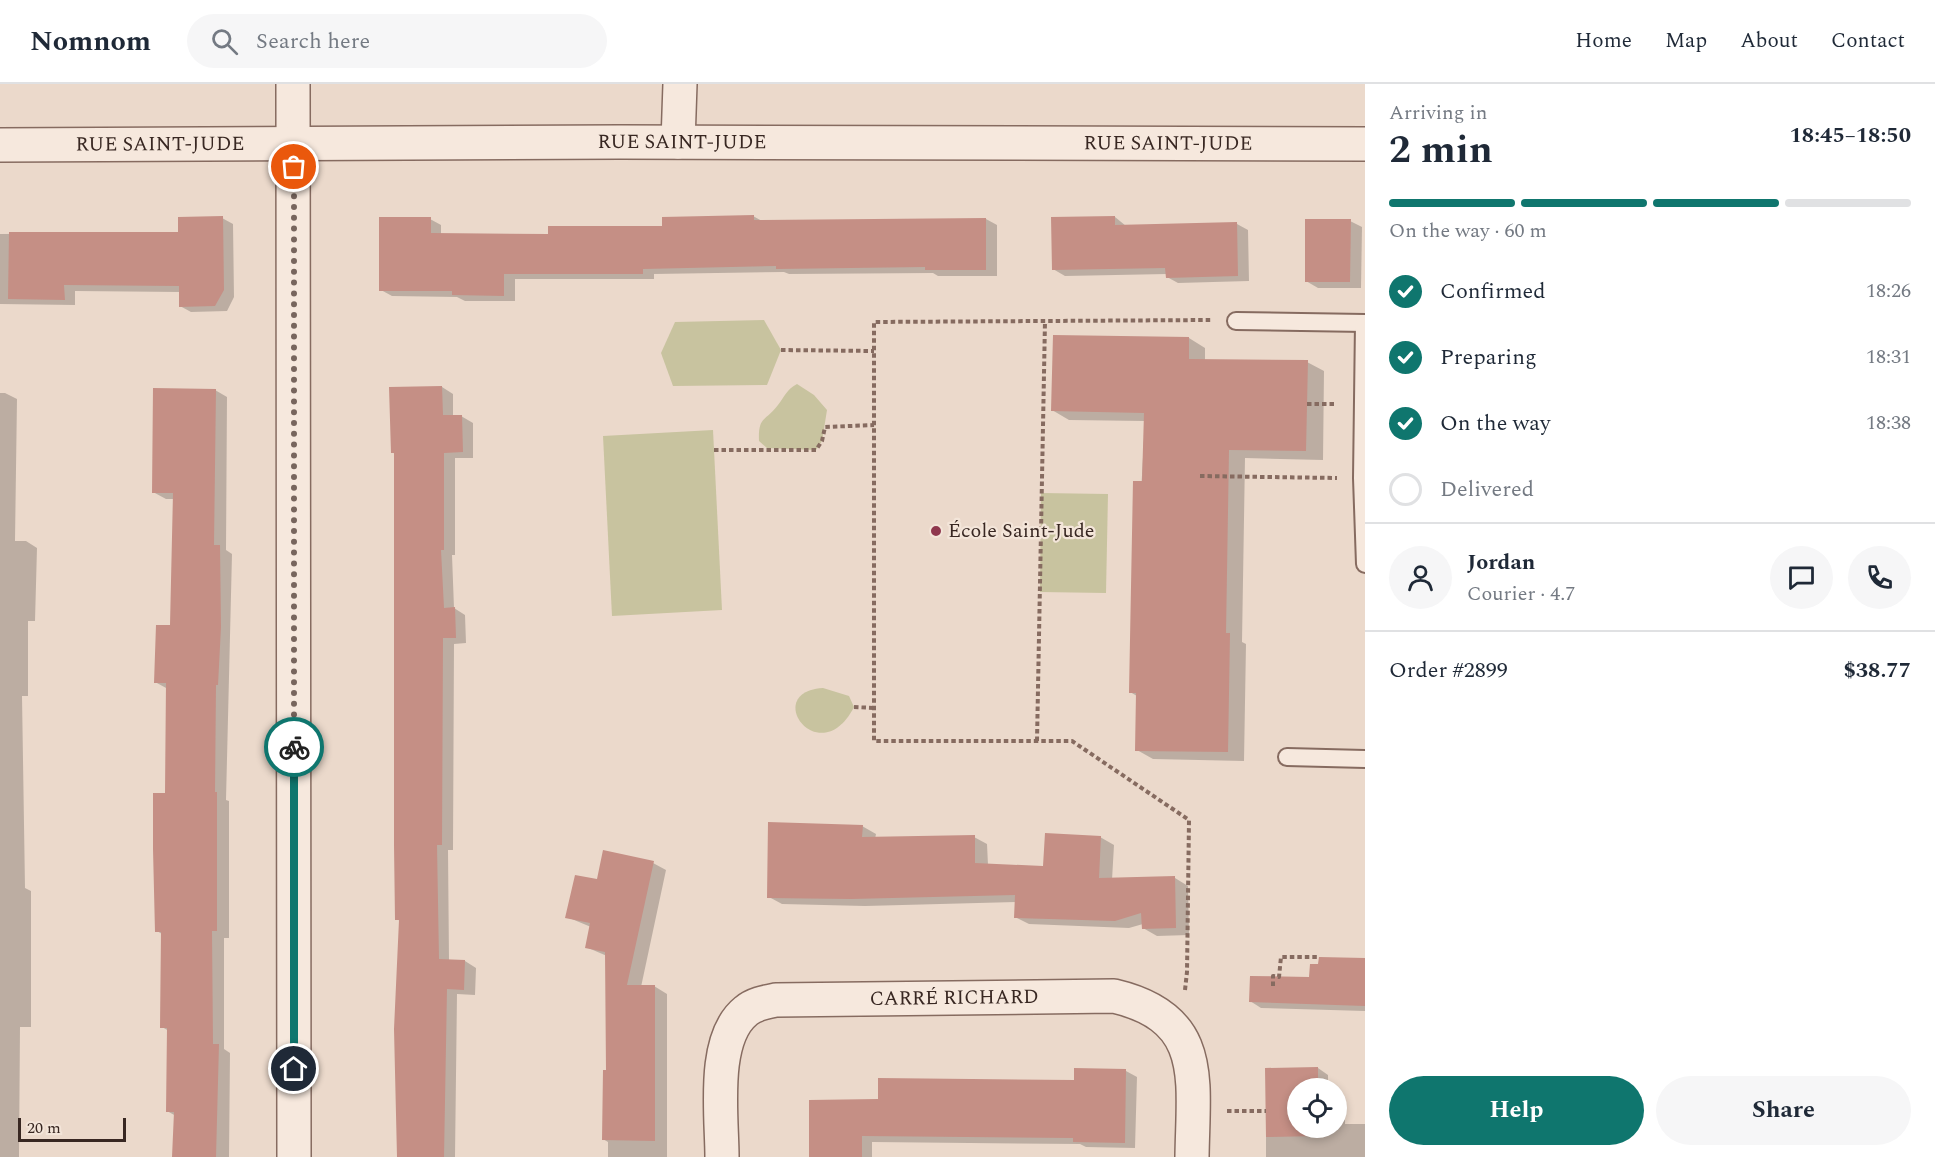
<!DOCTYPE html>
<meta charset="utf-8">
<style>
:root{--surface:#fff;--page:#f6f6f7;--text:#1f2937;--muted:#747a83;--line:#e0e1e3;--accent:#0f766e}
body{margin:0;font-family:Spectral,serif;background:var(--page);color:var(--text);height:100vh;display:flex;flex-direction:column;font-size:22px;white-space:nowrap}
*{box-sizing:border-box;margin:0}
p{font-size:20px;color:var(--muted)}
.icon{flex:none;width:33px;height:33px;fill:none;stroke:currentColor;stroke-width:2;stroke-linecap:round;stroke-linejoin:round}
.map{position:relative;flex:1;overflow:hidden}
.details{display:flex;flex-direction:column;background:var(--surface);width:570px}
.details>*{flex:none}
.fabs{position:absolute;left:1287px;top:994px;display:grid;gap:12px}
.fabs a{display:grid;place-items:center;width:60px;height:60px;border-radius:50%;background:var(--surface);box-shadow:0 3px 9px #0003;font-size:30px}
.scale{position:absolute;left:18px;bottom:15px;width:108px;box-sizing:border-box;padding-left:6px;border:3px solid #382722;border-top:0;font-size:16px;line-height:21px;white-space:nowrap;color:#382722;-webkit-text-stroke:4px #f3e5d9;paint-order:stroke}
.pin{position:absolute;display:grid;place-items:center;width:51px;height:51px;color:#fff;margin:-26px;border:3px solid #fff;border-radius:50%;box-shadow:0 2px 6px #0007}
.courier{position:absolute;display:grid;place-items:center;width:60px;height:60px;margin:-30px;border:4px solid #0f766e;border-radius:50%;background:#fff;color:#222;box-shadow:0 2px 8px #0007}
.overview em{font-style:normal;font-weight:700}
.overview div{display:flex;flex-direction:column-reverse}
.overview{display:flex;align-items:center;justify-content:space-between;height:102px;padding:0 24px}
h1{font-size:39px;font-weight:700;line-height:45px}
.bar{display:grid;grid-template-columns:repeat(4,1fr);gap:9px 6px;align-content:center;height:72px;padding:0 24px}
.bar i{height:8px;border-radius:4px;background:var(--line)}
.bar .on{background:var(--accent)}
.bar p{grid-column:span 4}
.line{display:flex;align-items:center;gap:15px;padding:0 24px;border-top:2px solid var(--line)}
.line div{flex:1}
.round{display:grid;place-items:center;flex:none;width:63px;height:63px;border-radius:32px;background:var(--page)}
ol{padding:0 24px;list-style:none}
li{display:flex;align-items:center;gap:18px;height:66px}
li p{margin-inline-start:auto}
li .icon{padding:6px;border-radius:50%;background:var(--accent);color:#fff;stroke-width:4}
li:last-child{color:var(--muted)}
li i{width:33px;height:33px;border:3px solid var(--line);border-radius:50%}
.action{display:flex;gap:12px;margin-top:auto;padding:12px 24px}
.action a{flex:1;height:69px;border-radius:36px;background:var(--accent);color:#fff;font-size:24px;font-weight:700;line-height:69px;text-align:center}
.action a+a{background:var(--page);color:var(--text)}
header{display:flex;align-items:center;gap:36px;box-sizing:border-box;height:84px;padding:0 30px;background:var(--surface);border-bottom:2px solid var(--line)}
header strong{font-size:28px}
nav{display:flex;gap:33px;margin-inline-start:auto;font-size:21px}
.search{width:420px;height:54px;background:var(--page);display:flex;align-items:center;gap:15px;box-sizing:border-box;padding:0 21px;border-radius:33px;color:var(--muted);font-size:22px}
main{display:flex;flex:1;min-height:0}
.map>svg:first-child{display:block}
.green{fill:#c8c39f}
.shadow{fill:#0003}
.building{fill:#c58f85}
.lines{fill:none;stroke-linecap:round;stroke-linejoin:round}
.lane-casing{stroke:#866b60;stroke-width:20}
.street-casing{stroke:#866b60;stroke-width:36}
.path{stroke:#866b60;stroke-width:4;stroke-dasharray:4.5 3;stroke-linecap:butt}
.lane{stroke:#f6e8dd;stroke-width:16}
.street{stroke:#f6e8dd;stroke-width:33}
.done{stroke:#77655d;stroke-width:6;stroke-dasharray:0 10.8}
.route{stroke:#0f766e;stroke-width:8}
.poi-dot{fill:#8f374d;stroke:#f3e5d9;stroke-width:2}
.labels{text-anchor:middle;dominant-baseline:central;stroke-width:4.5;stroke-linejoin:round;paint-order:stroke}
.street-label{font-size:20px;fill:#382722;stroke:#f3e5d9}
.poi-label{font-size:20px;fill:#382722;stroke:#f3e5d9;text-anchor:start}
</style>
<header>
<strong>Nomnom</strong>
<div class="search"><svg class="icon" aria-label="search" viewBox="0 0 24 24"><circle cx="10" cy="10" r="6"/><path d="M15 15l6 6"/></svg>Search here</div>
<nav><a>Home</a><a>Map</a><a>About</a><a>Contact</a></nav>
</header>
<main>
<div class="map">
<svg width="1365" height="1073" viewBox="0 0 1365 1073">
<rect width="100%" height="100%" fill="#ebd9cb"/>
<g class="green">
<path d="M764 236 781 266 767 301 673 302 661 269 675 238Z"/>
<path d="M797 300 814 311 827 326 822 357 816 366 767 364 759 357C758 332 765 338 778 321 785 312 786 306 797 300Z"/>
<path d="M713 346 722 526 612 532 603 352Z"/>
<path d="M1041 409 1108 410 1106 509 1040 508Z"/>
<path d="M823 604 849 612 854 623C820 689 760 608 823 604Z"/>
</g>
<g class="shadow">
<path d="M753 132 762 137 986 135 997 141V192H938L933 189 789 190 784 188 654 190V195H515V217H465L457 213 392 212 381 206 430 135 441 141V150L549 151 664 143Z"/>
<path d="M1115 133 1126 142 1237 140 1248 146 1249 197 1178 199 1167 193V190L1065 192 1053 185Z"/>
<path d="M222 134 233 140 234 213 227 227 191 228 180 222V208L75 207V221L0 220V150L180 149Z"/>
<path d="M1350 137 1362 143 1361 204H1318L1306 197Z"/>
<path d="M1189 254 1205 264V276L1307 278 1324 287 1323 376 1245 374 1242 558 1246 560 1244 677 1153 675 1137 666V612L1130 608 1145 337 1069 336 1052 326Z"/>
<path d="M442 303 453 310V332H461L473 339V374H455V471H452L454 524 465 531 466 559 454 560 453 766H448L449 877H465L476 884 475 911 457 910 455 1073H397L400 837 397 835 395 370 392 368 391 304Z"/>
<path d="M215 306 227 313 226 466 232 470 226 716 229 717V854H224V965L230 969 229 1073H174L176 1032 167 1027 169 947 162 943V850L157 847 166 710 168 605 155 598 172 543 174 415H166L153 408Z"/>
<path d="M0 309H5L17 315 15 457H26L37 464 35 537H28V612H22L25 804 31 807V943H20L19 1073H0Z"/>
<path d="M862 742 876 750 875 755 974 753 987 760 988 781 1045 784 1100 753 1114 761 1112 796 1175 794 1188 802 1189 851 1157 852 1143 844V840L1129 844 1029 840 1015 833 1016 818 865 822 782 820 769 813Z"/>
<path d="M653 779 666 786 641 903 654 902 667 910V1073H608V1058L603 1055 607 988V872L586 863 591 843 567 833 598 797Z"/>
<path d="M1365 876V927L1261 924 1250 917Z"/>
<path d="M1318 984 1328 991V1005H1298V1044H1336V1014L1345 1019V1040H1365V1073H1266V985Z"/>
<path d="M1076 986 1126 987 1137 993 1135 1064 1086 1063 1080 1060 872 1058V1073H810L879 1017 1075 998Z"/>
</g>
<g class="building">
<path d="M754 131V136L986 134V186H925V183L776 185V182L643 185V190H504V212L452 211V207H379V133H431V149L548 150V142H662V133Z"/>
<path d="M223 132 224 206 215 222 179 223V202L64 201 65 216 8 215 9 148H178V133Z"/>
<path d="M1115 132V141L1237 138 1238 192 1166 194 1165 184 1052 186 1051 133Z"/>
<path d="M1305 135H1351L1350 198H1305Z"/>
<path d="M1053 251 1189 253V275L1308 276 1306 367 1229 366 1226 549H1230L1228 668 1135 667 1136 609H1129L1133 397H1142L1144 329 1051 327Z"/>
<path d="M442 302 443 331H462L463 368 444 369V466H441L444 524 455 523 456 554H443L442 761H437L439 875 465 876 464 906 447 905 444 1073H397L394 945 399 836H395L394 761V369H391L389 303Z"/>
<path d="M153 304 216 305 214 461H220L221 543 218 601H216L215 708H217V847H212L213 960H219L216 1073H172L174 1028H166L167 944H160L161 848H155L153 765V709H165L166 599H154L156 541H170L173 409H152Z"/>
<path d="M768 738 863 741 862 753 975 751V779L1043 782 1045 749 1101 752 1099 794 1175 792 1176 844 1142 845 1141 829 1115 837 1014 834 1015 811 851 815 767 814Z"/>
<path d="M603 766 654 777 627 901H655V1057L602 1056 603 986H606L605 868 585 864 590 839 565 834 575 791 597 795Z"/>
<path d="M1319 873 1365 874V922L1249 918 1250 892 1309 893 1310 880H1318Z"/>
<path d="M1318 983V1005H1298V1044H1319V1052L1266 1053 1265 984Z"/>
<path d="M1074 984 1126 985 1125 1059 1073 1058V1054L862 1052V1073H809V1016L878 1015V994L1074 996Z"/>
</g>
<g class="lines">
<g class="lane-casing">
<g id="lane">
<path d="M1236 237 1365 239"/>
<path d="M1364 239 1362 394 1365 480"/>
<path d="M1287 673 1365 675"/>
</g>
</g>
<g class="street-casing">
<g id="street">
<path d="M293 0 294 1073"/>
<path d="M678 58 680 0"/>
<path id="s1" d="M0 61 620 58 1365 60"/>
<path id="s2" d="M722 1073C722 1032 711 955 746 927 754 920 766 918 776 916L1114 912C1207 934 1193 995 1192 1073"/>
</g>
</g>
<g class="path">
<path d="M781 266 874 267"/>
<path d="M1307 320H1337"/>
<path d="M714 366H816L822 357 825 343 874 341"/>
<path d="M1200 392 1337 394"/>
<path d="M854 623 874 624"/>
<path d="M1037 657 1045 237"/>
<path d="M1273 902V892L1279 893 1281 873H1319"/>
<path d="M1185 906 1187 888 1189 736 1072 657H874V238L1211 236"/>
<path d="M1227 1027H1266"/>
</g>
<use href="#lane" class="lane"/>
<use href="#street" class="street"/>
</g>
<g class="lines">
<path class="done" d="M294 663V83"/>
<path class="route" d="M294 663V985"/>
</g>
<circle class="poi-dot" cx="936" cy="447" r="6"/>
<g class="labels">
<g class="street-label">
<text stroke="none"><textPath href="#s1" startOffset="682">RUE SAINT-JUDE</textPath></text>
<text stroke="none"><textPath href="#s1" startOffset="1168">RUE SAINT-JUDE</textPath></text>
<text stroke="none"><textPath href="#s1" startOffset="160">RUE SAINT-JUDE</textPath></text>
<text stroke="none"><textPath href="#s2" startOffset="363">CARRÉ RICHARD</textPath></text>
</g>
<g class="poi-label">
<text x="948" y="447">École Saint-Jude</text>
</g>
</g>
</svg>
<div class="fabs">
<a><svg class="icon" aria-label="locate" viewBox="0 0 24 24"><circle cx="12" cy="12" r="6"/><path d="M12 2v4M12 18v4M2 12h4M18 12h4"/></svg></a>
</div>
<div class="scale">20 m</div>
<div class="pin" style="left:294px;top:83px;background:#ea580c"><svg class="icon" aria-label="bag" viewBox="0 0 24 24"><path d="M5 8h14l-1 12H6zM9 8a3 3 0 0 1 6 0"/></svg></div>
<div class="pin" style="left:294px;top:985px;background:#1f2937"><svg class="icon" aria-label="home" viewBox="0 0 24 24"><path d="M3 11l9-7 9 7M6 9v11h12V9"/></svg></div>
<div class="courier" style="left:294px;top:663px"><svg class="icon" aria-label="bike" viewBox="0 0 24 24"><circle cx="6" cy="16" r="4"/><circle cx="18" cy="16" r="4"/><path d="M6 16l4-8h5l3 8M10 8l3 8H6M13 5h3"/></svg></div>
</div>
<section class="details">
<div class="overview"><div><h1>2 min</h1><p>Arriving in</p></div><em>18:45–18:50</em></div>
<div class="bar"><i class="on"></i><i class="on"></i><i class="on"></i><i></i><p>On the way · 60 m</p></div>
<ol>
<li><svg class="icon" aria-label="check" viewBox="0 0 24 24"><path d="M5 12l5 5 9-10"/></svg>Confirmed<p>18:26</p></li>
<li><svg class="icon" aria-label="check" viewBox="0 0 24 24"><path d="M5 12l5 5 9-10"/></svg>Preparing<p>18:31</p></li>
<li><svg class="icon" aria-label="check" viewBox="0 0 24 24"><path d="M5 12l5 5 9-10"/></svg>On the way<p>18:38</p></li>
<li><i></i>Delivered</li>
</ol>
<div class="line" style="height:108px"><a class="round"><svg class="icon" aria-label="person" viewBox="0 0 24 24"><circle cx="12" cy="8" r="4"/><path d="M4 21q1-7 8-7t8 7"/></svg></a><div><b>Jordan</b><p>Courier · 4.7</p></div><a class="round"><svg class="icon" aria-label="chat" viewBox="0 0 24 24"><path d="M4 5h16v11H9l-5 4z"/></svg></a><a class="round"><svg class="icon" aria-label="phone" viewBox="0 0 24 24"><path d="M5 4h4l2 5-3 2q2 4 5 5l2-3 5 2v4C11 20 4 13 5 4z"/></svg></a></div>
<div class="line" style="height:78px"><div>Order #2899</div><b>$38.77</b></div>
<div class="action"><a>Help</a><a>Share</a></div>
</section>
</main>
